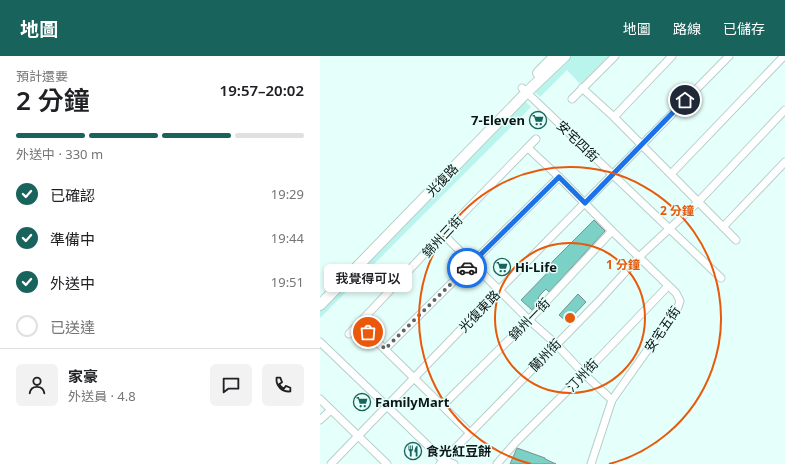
<!DOCTYPE html>
<html lang="zh-TW">
<meta charset="utf-8">
<style>
:root{--surface:#fff;--page:#f2f2f2;--text:#202124;--muted:#757577;--line:#e0e0e0;--accent:#18645d}
body{margin:0;font-family:"Noto Sans","Noto Sans TC",sans-serif;background:var(--page);color:var(--text);height:100vh;display:flex;flex-direction:column;font-size:15px;white-space:nowrap}
*{box-sizing:border-box;margin:0}
p{font-size:13px;color:var(--muted)}
.icon{flex:none;width:22px;height:22px;fill:none;stroke:currentColor;stroke-width:2;stroke-linecap:round;stroke-linejoin:round}
.map{position:relative;flex:1;overflow:hidden}
.panel{display:flex;flex-direction:column;background:var(--surface);width:320px}
.panel>*{flex:none}
.pin{position:absolute;display:grid;place-items:center;width:34px;height:34px;color:#fff;margin:-17px;border:2px solid #fff;border-radius:50%;box-shadow:0 1px 4px #0007}
.courier{position:absolute;display:grid;place-items:center;width:40px;height:40px;margin:-20px;border:3px solid #1a73e8;border-radius:50%;background:#fff;color:#222;box-shadow:0 1px 5px #0007}
.bubble{position:absolute;height:28px;border-radius:6px;background:var(--surface);box-shadow:0 2px 6px #0003;font-size:13px;font-weight:600;line-height:28px;text-align:center}
.overview em{font-style:normal;font-weight:600}
.overview div{display:flex;flex-direction:column-reverse}
.overview{display:flex;align-items:center;justify-content:space-between;height:68px;padding:0 16px}
h1{font-size:26px;font-weight:600;line-height:30px}
.bar{display:grid;grid-template-columns:repeat(4,1fr);gap:6px 4px;align-content:center;height:48px;padding:0 16px}
.bar i{height:5px;border-radius:3px;background:var(--line)}
.bar .active{background:var(--accent)}
.bar p{grid-column:span 4}
.line{display:flex;align-items:center;gap:10px;padding:0 16px;border-top:1px solid var(--line)}
.line div{flex:1}
.round{display:grid;place-items:center;flex:none;width:42px;height:42px;border-radius:6px;background:var(--page)}
ol{padding:0 16px;list-style:none}
li{display:flex;align-items:center;gap:12px;height:44px}
li p{margin-inline-start:auto}
li .icon{padding:4px;border-radius:50%;background:var(--accent);color:#fff;stroke-width:4}
li:last-child{color:var(--muted)}
li i{width:22px;height:22px;border:2px solid var(--line);border-radius:50%}
header{display:flex;align-items:center;gap:24px;box-sizing:border-box;height:56px;padding:0 20px;background:var(--accent);color:#fff}
header strong{font-size:19px}
nav{display:flex;gap:22px;margin-inline-start:auto;font-size:14px}
main{display:flex;flex:1;min-height:0}
.map>svg:first-child{display:block}
.green{fill:#b9f5ed}
.building{fill:#7cd1c7;stroke:#79908d}
.lines{fill:none;stroke-linecap:round;stroke-linejoin:round}
.street-casing{stroke:#b6cfcb;stroke-width:9}
.secondary-casing{stroke:#b6cfcb;stroke-width:12}
.street{stroke:#fff;stroke-width:7}
.secondary{stroke:#fff;stroke-width:10}
.done{stroke:#596866;stroke-width:4;stroke-dasharray:0 7.2}
.route{stroke:#1a73e8;stroke-width:5}
.ring{fill:none;stroke:#e8590c;stroke-width:2}
.labels{text-anchor:middle;dominant-baseline:central;stroke-width:3;stroke-linejoin:round;paint-order:stroke}
.poi-label{font-size:13px;font-weight:bold;fill:#0d1615;stroke:#e5fffb;text-anchor:start}
.street-label{font-size:13px;fill:#0d1615;stroke:#e5fffb}
.centre{fill:#e8590c;stroke:#e5fffb;stroke-width:2}
.ring-label{font-size:12px;text-anchor:middle;font-weight:bold;fill:#e8590c;stroke:#e5fffb;stroke-width:3;stroke-linejoin:round;paint-order:stroke}
</style>
<header>
<strong>地圖</strong>
<nav><a>地圖</a><a>路線</a><a>已儲存</a></nav>
</header>
<main>
<section class="panel">
<div class="overview"><div><h1>2 分鐘</h1><p>預計還要</p></div><em>19:57–20:02</em></div>
<div class="bar"><i class="active"></i><i class="active"></i><i class="active"></i><i></i><p>外送中 · 330 m</p></div>
<ol>
<li><svg class="icon" aria-label="check" viewBox="0 0 24 24"><path d="M5 12l5 5 9-10"/></svg>已確認<p>19:29</p></li>
<li><svg class="icon" aria-label="check" viewBox="0 0 24 24"><path d="M5 12l5 5 9-10"/></svg>準備中<p>19:44</p></li>
<li><svg class="icon" aria-label="check" viewBox="0 0 24 24"><path d="M5 12l5 5 9-10"/></svg>外送中<p>19:51</p></li>
<li><i></i>已送達</li>
</ol>
<div class="line" style="height:72px"><a class="round"><svg class="icon" aria-label="person" viewBox="0 0 24 24"><circle cx="12" cy="8" r="4"/><path d="M4 21q1-7 8-7t8 7"/></svg></a><div><b>家豪</b><p>外送員 · 4.8</p></div><a class="round"><svg class="icon" aria-label="chat" viewBox="0 0 24 24"><path d="M4 5h16v11H9l-5 4z"/></svg></a><a class="round"><svg class="icon" aria-label="phone" viewBox="0 0 24 24"><path d="M5 4h4l2 5-3 2q2 4 5 5l2-3 5 2v4C11 20 4 13 5 4z"/></svg></a></div>
</section>
<div class="map">
<svg width="465" height="408" viewBox="0 0 465 408">
<rect width="100%" height="100%" fill="#e5fffb"/>
<g class="green">
<path d="M248 0H293L262 30 247 14 220 41 213 34Z"/>
<path d="M203 43 211 51 0 262V251Z"/>
</g>
<g class="building">
<path d="M274 164 285 175 229 236 226 233 221 238 218 242 220 244 212 254 201 244 231 213 228 210Z"/>
<path d="M258 238 266 246 247 266 239 259Z"/>
<path d="M197 392 225 402V403L236 408H190Z"/>
</g>
<g class="lines">
<g class="street-casing">
<g id="street">
<path d="M202 32 401 222"/>
<path d="M262 32 294 61 416 184"/>
<path d="M252 43 295 0"/>
<path d="M294 61 352 0"/>
<path d="M208 92 239 121 292 175 356 237 360 245 358 251 292 344 271 408"/>
<path d="M351 118 464 0"/>
<path d="M403 171 465 106"/>
<path d="M123 178 209 264 236 288 264 318 292 344"/>
<path d="M39 268 150 377"/>
<path d="M29 278 123 178 216 83"/>
<path d="M0 286 123 404 134 408"/>
<path d="M65 293 239 121"/>
<path d="M0 343 67 408"/>
<path d="M123 349 209 264 292 175"/>
<path d="M0 364 11 354"/>
<path d="M11 408 179 234 409 0"/>
<path d="M120 408 278 246 319 201 378 146 465 54"/>
<path d="M177 408 196 386 264 318 348 230"/>
</g>
</g>
<g class="secondary-casing">
<g id="secondary">
<path d="M218 17 235 0"/>
<path d="M0 249 207 36 245 0"/>
</g>
</g>
<use href="#street" class="street"/>
<use href="#secondary" class="secondary"/>
</g>
<g class="lines">
<path class="done" d="M48 276 65 293 147 212"/>
<path class="route" d="M147 212 239 121 265 147 365 44"/>
</g>
<g class="ring">
<circle cx="250" cy="262" r="75"/>
<path d="M211 408A151 151 0 1 1 289 408"/>
</g>
<defs>
<g id="supermarket-ring" transform="scale(0.9)"><circle r="9.5" fill="#e5fffb" stroke="#18645d" stroke-width="1.5"/><path d="M-6-5.5h2.5l.6 2H6L4.5 2H-2.5L-4.4-4H-6ZM-1.5 3.2a1.3 1.3 0 1 0 .1 0ZM3 3.2a1.3 1.3 0 1 0 .1 0Z" fill="#18645d"/></g>
<g id="restaurant-ring" transform="scale(0.9)"><circle r="9.5" fill="#e5fffb" stroke="#18645d" stroke-width="1.5"/><path d="M-5-6h1v4h1v-4h1v4h1v-4h1v5L-1.5 .5V6h-2V.5L-5-1ZM5-6V6H3V1.5H1.5Q1.5-4 5-6Z" fill="#18645d"/></g>
</defs>
<g fill-rule="evenodd">
<use href="#supermarket-ring" x="218" y="64"/>
<use href="#supermarket-ring" x="182" y="211"/>
<use href="#supermarket-ring" x="42" y="346"/>
<use href="#restaurant-ring" x="93" y="395"/>
</g>
<g class="labels">
<g class="poi-label">
<text x="205" y="64" text-anchor="end">7-Eleven</text>
<text x="195" y="211">Hi-Life</text>
<text x="55" y="346">FamilyMart</text>
<text x="106" y="395">食光紅豆餅</text>
</g>
<g class="street-label">
<text transform="translate(258 85) rotate(44)">安宅四街</text>
<text transform="translate(122 124) rotate(-46)">光復路</text>
<text transform="translate(122 180) rotate(-47)">錦州三街</text>
<text transform="translate(159 255) rotate(-46)">光復東路</text>
<text transform="translate(209 263) rotate(-46)">錦州一街</text>
<text transform="translate(342 273) rotate(-56)">安宅五街</text>
<text transform="translate(225 299) rotate(-46)">蘭州街</text>
<text transform="translate(262 319) rotate(-46)">汀州街</text>
</g>
</g>
<circle cx="250" cy="262" r="6" class="centre"/>
<g class="ring-label">
<text x="357" y="159">2 分鐘</text>
<text x="303" y="213">1 分鐘</text>
</g>
</svg>
<div class="pin" style="left:48px;top:276px;background:#ea580c"><svg class="icon" aria-label="bag" viewBox="0 0 24 24"><path d="M5 8h14l-1 12H6zM9 8a3 3 0 0 1 6 0"/></svg></div>
<div class="pin" style="left:365px;top:44px;background:#1f2937"><svg class="icon" aria-label="home" viewBox="0 0 24 24"><path d="M3 11l9-7 9 7M6 9v11h12V9"/></svg></div>
<div class="courier" style="left:147px;top:212px"><svg class="icon" aria-label="car" viewBox="0 0 24 24"><path d="M5 17H2v-5l4-1 3-4h7l3 4 3 1v5h-3M9 17h6M6 11h13"/><circle cx="7" cy="17" r="2"/><circle cx="17" cy="17" r="2"/></svg></div>
<div class="bubble" style="left:4px;top:208px;width:88px">我覺得可以</div>
</div>
</main>
